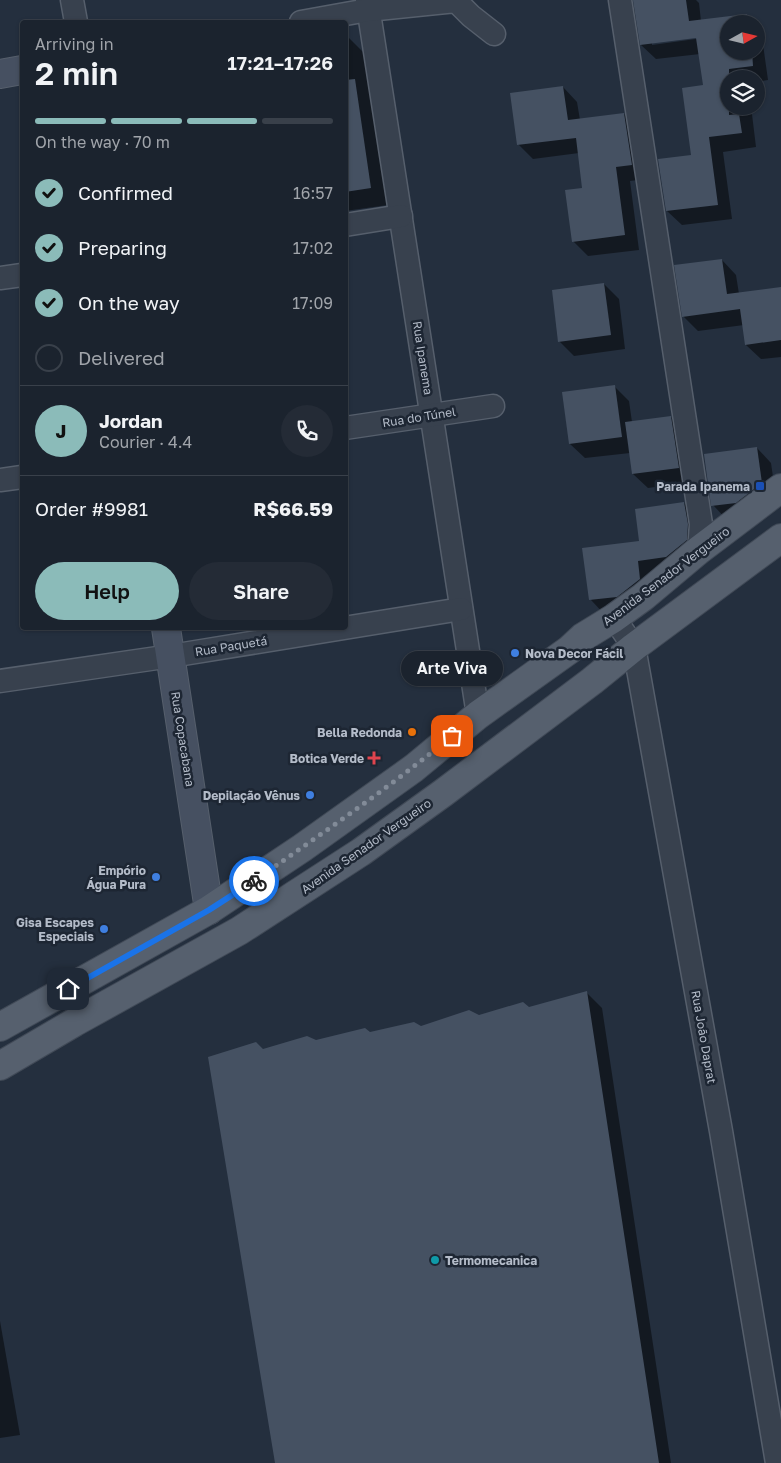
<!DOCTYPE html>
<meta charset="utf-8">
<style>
:root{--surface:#1b232e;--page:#242b36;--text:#f1f3f6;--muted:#a0a4aa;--line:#39404a;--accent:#8bbbb9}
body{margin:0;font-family:"Golos Text",sans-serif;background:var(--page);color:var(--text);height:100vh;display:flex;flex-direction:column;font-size:19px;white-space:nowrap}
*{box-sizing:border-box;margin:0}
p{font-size:16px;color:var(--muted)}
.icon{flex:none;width:28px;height:28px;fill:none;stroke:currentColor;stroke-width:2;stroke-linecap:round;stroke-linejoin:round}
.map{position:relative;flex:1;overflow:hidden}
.details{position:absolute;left:20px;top:20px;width:328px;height:610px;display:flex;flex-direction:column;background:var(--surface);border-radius:5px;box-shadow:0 1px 4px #0004,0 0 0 1px var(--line)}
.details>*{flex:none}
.needle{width:32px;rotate:82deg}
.buttons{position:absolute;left:720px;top:15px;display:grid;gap:10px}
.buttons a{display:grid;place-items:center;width:45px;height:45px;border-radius:50%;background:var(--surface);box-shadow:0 1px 4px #0004,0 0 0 1px var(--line);font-size:25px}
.pin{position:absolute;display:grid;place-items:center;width:42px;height:42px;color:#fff;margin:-21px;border-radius:10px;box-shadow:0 2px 8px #0006}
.courier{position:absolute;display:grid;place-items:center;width:50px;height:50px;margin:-25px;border:4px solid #1a73e8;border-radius:50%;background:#fff;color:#222;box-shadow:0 1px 6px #0007}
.bubble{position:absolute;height:35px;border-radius:18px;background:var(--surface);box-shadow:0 1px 4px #0004,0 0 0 1px var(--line);font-size:16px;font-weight:600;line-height:35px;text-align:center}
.head em{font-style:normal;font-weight:600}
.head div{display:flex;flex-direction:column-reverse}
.head{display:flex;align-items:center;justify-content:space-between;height:85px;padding:0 15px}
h1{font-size:32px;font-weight:600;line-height:38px}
.bar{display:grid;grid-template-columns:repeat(4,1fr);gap:8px 5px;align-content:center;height:60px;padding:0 15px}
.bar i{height:6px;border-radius:4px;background:var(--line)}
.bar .active{background:var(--accent)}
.bar p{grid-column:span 4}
.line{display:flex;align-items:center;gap:12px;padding:0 15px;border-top:1px solid var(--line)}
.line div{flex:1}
.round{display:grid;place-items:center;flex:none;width:52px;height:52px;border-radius:26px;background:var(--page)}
ol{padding:0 15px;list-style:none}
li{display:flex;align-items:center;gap:15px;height:55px}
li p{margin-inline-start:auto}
li .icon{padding:5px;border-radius:50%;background:var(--accent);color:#111;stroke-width:4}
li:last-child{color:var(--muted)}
li i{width:28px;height:28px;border:2px solid var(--line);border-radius:50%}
.button{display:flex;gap:10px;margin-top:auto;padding:10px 15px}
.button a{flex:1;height:58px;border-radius:30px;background:var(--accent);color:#111;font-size:20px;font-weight:600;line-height:58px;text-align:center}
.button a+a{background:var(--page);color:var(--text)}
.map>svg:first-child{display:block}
.shadow{fill:#0007;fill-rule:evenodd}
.building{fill:#455162}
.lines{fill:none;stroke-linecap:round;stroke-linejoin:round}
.street-casing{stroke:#565f6c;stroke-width:25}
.secondary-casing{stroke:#565f6c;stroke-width:30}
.primary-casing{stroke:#414a57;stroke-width:30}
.street{stroke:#38414e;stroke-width:22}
.secondary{stroke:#465061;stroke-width:28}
.primary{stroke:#56606e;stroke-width:28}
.done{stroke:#828b98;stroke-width:5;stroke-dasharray:0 9}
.route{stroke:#1a73e8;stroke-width:6}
.transit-dot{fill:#1a4fb4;stroke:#1d2633;stroke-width:2}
.shop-dot{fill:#3f7fe0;stroke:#1d2633;stroke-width:2}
.food-dot{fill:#e8710a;stroke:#1d2633;stroke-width:2}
.health-dot{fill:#e0444e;stroke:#1d2633;stroke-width:2}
.culture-dot{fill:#0f9aa8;stroke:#1d2633;stroke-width:2}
.labels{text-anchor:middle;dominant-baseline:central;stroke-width:5;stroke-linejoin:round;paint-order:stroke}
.street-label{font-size:12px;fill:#b4bcc9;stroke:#1d2633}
.poi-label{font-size:12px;font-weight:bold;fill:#b4bcc9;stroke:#1d2633;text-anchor:end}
</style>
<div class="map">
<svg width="781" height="1463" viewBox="0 0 781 1463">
<rect width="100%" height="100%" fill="#242f3e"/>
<g class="shadow">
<path d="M634 0H696L699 3 701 21 747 15 755 24H729V51H756V25L761 30 768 80 756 82V79H729V106H751L756 147 723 152 732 219 682 225 667 211 692 156 704 86 700 54 656 59 641 45ZM702 36 703 38 652 45V42Z"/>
<path d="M347 36 365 54 388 205 345 211V37Z"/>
<path d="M563 87 577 102 580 120 624 114 639 129 646 179 630 181 639 250 588 256 573 241 584 189 579 153 533 159 518 144Z"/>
<path d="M722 260 736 275 739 294 781 289V357L761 359 746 345 744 325 698 331 683 316Z"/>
<path d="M604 284 619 299 625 349 574 356 559 341Z"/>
<path d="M614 386 629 401 632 422 671 417 685 432 693 482 648 488 633 474 630 453 585 458 570 444Z"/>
<path d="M757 448 771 463 776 498 727 520 713 505Z"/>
<path d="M684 503 699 518 702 540 605 615 591 600 641 542Z"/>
<path d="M587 993 602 1008 671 1463H276L264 1051 370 1034 421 1028 479 1016 529 1008Z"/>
<path d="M0 1321 20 1435 0 1438Z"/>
</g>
<g class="building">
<path d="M633 0H686L689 21 747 14 748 24H729V51H752L753 66 729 69V115L739 114 742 133 709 137 718 205 666 211 658 159 691 155 682 88 703 85 696 38 640 45Z"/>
<path d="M355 79 371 188 345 192V80Z"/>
<path d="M563 86 568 120 624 113 632 165 616 167 625 235 572 242 565 190 582 188 576 138 517 145 510 93Z"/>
<path d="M722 259 727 294 781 287V340L745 345 740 309 682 317 674 265Z"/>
<path d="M604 283 611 335 558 342 552 290Z"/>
<path d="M615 385 622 437 569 444 562 392Z"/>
<path d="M671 416 679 468 632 474 625 422Z"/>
<path d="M757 447 762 483 736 503 711 506 704 454Z"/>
<path d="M684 502 688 524 687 540 666 557 638 561 640 579 617 597 589 600 582 548 639 541 635 509Z"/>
<path d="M587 991 659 1463H275L208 1057 256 1042 263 1049 307 1036 316 1040 365 1028 370 1032 414 1022 421 1026 469 1010 479 1015 523 1002 529 1007Z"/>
</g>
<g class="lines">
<g class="street-casing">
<g id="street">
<path d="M72 0 76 22"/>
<path d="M367 0 478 715"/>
<path d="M620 0 701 524 699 550"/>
<path d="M301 22 368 10 456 1 471 16 494 34"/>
<path d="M345 225 401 216"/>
<path d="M0 278 22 275"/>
<path d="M345 428 493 406"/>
<path d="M0 480 22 477"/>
<path d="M614 618 634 647 721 1131 777 1463"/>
<path d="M0 681 171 656 461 609"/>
</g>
</g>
<g class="secondary-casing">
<g id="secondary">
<path d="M0 74 22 70"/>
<path d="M166 628 209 910"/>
</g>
</g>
<g class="primary-casing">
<g id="primary">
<path d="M0 1027 209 910 302 848 414 768 478 715 569 650 583 637 614 618 643 597 699 550 781 488"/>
<path d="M0 1066 75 1022 239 931 361 852 443 793 592 681 634 647 781 538"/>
</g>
</g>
<use href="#street" class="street"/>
<use href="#secondary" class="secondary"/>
<use href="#primary" class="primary"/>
</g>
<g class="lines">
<path class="done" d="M254 881C321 834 389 788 452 736"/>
<path class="route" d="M68 989 209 910 254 881"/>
</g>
<rect class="transit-dot" x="755" y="481" width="10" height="10" rx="2.5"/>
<g class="shop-dot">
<circle cx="515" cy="653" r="5"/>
<circle cx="310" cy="795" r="5"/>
<circle cx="156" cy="877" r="5"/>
<circle cx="104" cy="929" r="5"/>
</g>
<circle class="food-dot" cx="412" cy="732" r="5"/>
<path class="health-dot" d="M371.5 750.5h5v5h5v5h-5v5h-5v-5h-5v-5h5z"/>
<circle class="culture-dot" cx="435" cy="1260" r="5"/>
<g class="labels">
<g class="street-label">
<text transform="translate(423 358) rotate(81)">Rua Ipanema</text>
<text transform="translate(419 417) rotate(-9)">Rua do Túnel</text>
<text transform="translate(666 576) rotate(-37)">Avenida Senador Vergueiro</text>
<text transform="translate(231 646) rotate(-9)">Rua Paquetá</text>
<text transform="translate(183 739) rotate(81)">Rua Copacabana</text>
<text transform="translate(366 846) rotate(-35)">Avenida Senador Vergueiro</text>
<text transform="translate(704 1037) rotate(80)">Rua João Daprat</text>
</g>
<g class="poi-label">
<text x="750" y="486">Parada Ipanema</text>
<text x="525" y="653" text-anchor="start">Nova Decor Fácil</text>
<text x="402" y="732">Bella Redonda</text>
<text x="364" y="758">Botica Verde</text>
<text x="300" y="795">Depilação Vênus</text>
<text x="146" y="870">Empório<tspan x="146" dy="14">Água Pura</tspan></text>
<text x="94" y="922">Gisa Escapes<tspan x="94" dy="14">Especiais</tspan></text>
<text x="445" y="1260" text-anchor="start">Termomecanica</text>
</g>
</g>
</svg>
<div class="buttons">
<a><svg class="needle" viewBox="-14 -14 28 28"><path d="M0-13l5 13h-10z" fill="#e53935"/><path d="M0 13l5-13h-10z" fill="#a0a4aa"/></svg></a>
<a><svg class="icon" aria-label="layers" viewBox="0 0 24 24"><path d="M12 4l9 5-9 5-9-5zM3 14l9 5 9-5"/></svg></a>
</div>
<div class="pin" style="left:452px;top:736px;background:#ea580c"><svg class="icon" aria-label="bag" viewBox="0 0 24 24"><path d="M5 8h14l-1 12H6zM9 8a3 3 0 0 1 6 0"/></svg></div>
<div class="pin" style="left:68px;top:989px;background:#1f2937"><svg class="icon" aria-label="home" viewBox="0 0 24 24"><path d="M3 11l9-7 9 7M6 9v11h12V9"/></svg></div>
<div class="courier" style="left:254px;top:881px"><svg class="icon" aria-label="bike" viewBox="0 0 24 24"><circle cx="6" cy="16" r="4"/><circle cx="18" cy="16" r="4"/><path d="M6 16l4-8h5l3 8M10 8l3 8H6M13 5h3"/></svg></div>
<div class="bubble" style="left:401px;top:651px;width:102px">Arte Viva</div>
<section class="details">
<div class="head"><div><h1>2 min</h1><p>Arriving in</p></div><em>17:21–17:26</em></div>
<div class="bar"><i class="active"></i><i class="active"></i><i class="active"></i><i></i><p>On the way · 70 m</p></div>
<ol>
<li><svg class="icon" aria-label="check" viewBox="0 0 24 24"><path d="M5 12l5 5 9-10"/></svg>Confirmed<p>16:57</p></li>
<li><svg class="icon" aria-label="check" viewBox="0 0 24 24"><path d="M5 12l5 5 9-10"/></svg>Preparing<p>17:02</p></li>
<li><svg class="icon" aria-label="check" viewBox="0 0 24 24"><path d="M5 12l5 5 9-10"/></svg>On the way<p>17:09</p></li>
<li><i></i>Delivered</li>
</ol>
<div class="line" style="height:90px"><b class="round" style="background:var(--accent);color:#111">J</b><div><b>Jordan</b><p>Courier · 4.4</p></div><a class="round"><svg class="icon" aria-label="phone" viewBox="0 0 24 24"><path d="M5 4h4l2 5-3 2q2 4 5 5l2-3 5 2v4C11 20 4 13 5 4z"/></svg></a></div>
<div class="line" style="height:65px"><div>Order #9981</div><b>R$66.59</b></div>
<div class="button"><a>Help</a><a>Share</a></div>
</section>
</div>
